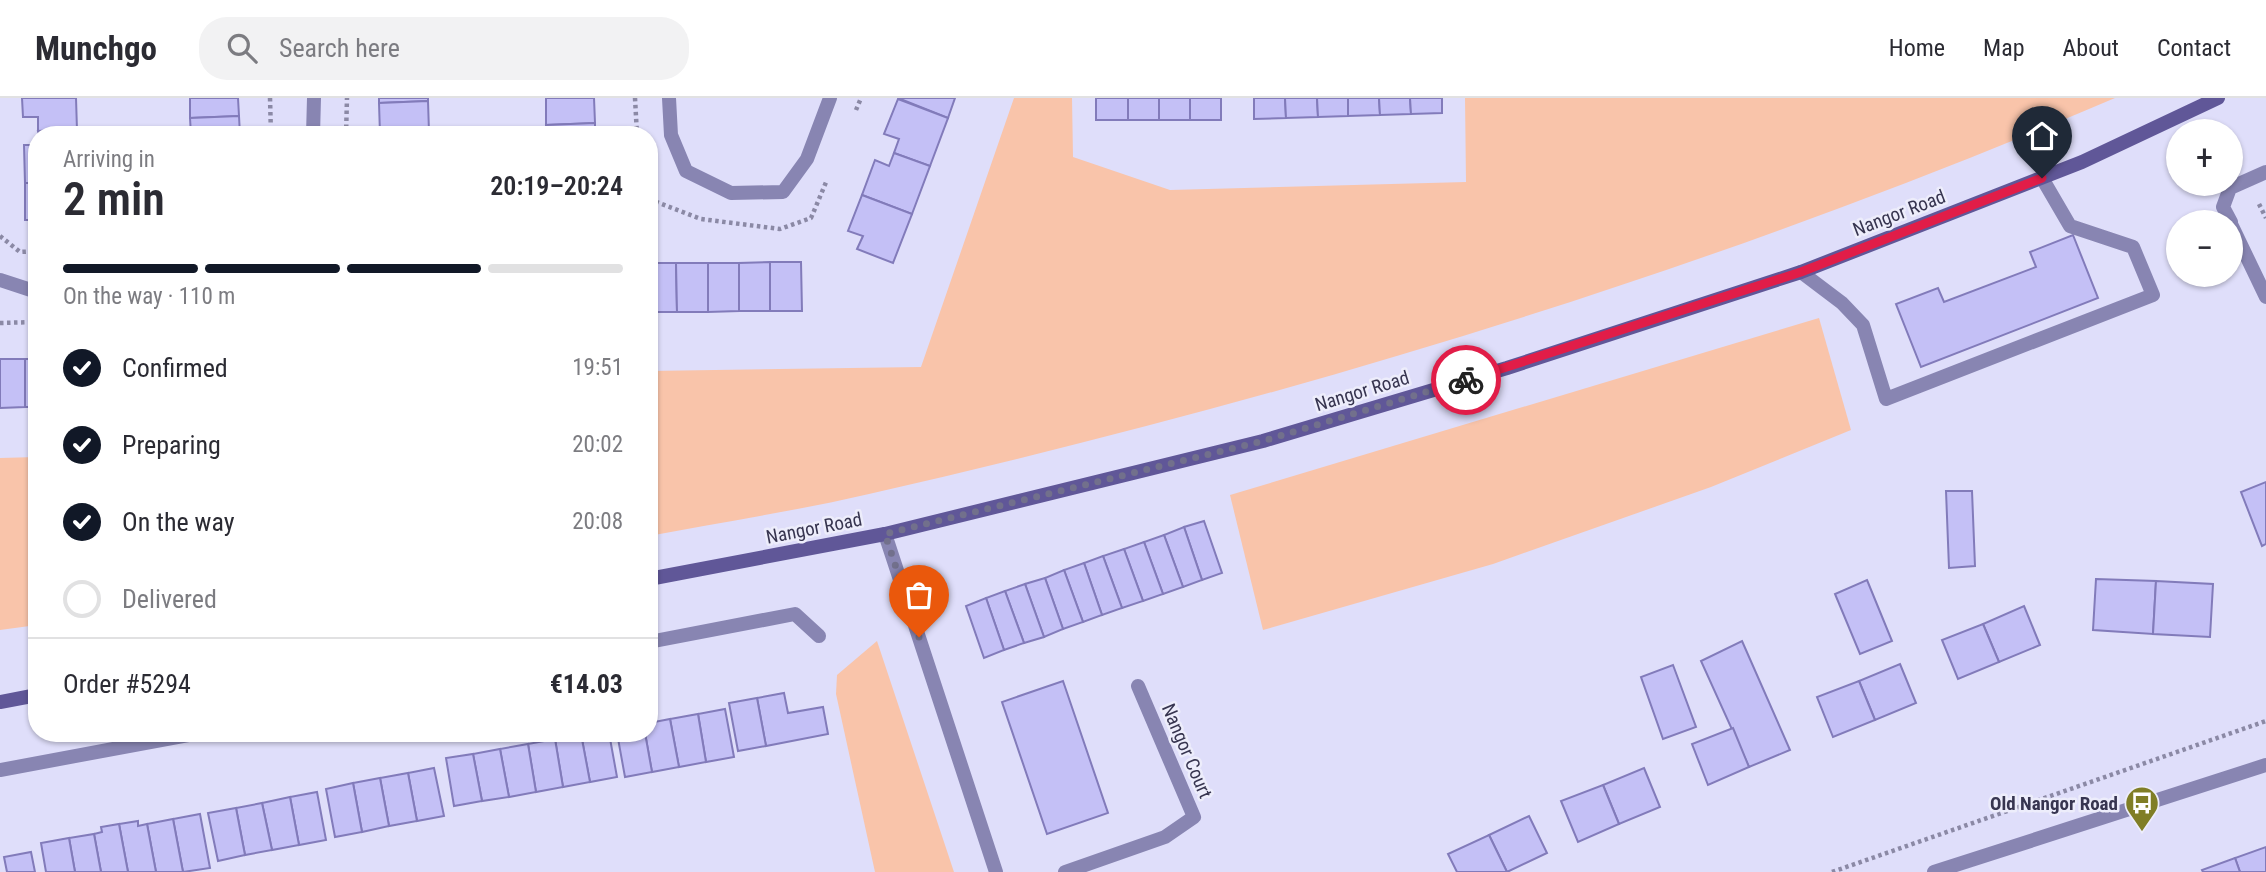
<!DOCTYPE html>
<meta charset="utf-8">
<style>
:root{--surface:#fff;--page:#f2f2f3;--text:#2b2b33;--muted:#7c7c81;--line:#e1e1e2;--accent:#111827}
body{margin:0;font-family:"Roboto Condensed",sans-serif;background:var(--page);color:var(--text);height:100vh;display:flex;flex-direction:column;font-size:26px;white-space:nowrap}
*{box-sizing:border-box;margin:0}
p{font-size:23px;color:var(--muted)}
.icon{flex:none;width:38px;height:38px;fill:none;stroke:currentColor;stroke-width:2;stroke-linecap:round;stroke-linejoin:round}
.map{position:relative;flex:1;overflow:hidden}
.sheet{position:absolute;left:28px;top:28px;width:630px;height:616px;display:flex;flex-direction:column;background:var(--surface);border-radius:28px;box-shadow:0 2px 5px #0004}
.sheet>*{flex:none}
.buttons{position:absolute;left:2166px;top:21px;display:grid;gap:14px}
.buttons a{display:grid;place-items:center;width:77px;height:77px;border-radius:50%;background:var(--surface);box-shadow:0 2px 5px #0004;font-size:35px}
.pin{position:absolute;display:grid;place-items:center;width:60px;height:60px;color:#fff;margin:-72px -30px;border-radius:50% 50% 50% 0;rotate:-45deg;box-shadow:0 0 7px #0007}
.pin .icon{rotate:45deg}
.courier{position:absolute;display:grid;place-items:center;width:70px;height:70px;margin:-35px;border:5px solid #e11d48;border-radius:50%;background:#fff;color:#222;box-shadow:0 2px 9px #0007}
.summary em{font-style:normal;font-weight:600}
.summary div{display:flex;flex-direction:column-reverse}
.summary{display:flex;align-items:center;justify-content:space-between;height:119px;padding:0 35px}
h1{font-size:46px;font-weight:600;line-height:52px}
.bar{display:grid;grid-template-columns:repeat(4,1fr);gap:10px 7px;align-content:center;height:84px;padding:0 35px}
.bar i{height:9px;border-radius:5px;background:var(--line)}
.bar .on{background:var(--accent)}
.bar p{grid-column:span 4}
.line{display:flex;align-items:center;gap:18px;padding:0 35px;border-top:2px solid var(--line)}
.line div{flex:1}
ol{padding:0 35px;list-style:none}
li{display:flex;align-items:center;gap:21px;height:77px}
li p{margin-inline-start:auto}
li .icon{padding:7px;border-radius:50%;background:var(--accent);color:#fff;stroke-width:4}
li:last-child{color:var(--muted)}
li i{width:38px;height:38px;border:4px solid var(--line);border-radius:50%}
header{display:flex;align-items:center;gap:42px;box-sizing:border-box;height:98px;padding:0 35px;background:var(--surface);border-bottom:2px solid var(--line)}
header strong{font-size:33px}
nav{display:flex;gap:38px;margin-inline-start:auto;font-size:24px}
.search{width:490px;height:63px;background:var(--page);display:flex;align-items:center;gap:18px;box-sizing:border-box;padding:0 24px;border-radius:28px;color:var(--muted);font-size:26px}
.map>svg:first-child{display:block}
.green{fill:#f9c4aa}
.building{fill:#c4c0f6;stroke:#827bba;stroke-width:2}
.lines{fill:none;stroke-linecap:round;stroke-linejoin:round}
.path{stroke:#8b89a5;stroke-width:4.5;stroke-dasharray:3.5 3.5;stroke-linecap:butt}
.service{stroke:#8885b2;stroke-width:14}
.minor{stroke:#8885b2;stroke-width:14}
.tertiary{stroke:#8885b2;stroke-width:14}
.secondary{stroke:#605798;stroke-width:14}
.done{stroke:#72708c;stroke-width:7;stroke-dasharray:0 12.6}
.route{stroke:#e11d48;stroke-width:9}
.labels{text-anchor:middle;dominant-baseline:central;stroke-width:5;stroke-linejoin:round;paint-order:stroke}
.street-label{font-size:19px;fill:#373550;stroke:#ededfb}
.poi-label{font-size:19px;font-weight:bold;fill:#373550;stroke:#ededfb;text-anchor:end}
</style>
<header>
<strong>Munchgo</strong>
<div class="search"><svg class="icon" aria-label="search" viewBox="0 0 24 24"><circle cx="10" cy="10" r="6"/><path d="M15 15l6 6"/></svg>Search here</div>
<nav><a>Home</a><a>Map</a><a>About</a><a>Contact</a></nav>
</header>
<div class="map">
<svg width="2266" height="774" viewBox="0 0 2266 774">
<rect width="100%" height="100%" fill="#dfdefa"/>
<g class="green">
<path d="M1014 0H1072L1073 59 1170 92 1466 84 1465 0H2115C1713 172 1295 299 869 396 796 413 722 424 649 438V273L921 269Z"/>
<path d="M1819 220 1851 332 1711 389 1493 466 1263 532 1230 397Z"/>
<path d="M37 359V527L0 532V360Z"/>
<path d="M877 543 954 774H875L836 596 837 577Z"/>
</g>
<g class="building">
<path d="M22 0H76L77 32 38 33V19H23Z"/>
<path d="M190 0H238L239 18 190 20Z"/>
<path d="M379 0H428V3L379 5Z"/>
<path d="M546 0H594L595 25 546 27Z"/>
<path d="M898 0H955L948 20Z"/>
<rect x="1096" y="0" width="32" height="22"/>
<rect x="1128" y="0" width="31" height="22"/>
<rect x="1159" y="0" width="31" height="22"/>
<rect x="1190" y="0" width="31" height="22"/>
<path d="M1254 0H1285L1286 20 1254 21Z"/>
<path d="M1285 0H1317L1318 19 1286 20Z"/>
<path d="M1317 0H1348V18L1318 19Z"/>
<path d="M1348 0H1379L1380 17 1348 18Z"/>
<path d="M1379 0H1410L1411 16 1380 17Z"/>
<path d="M1410 0H1442V15L1411 16Z"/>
<path d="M898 1 948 20 930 68 894 55 899 41 884 36Z"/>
<path d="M428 3 429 34 380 36 379 5Z"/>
<path d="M239 18 240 37H191L190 20Z"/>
<path d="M595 25V37H547L546 27Z"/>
<path d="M77 32V37H39L38 33Z"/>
<path d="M24 47H37V85H25Z"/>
<path d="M894 55 930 68 912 116 862 97 875 62 889 68Z"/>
<rect x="25" y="85" width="12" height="37"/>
<path d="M862 97 912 116 893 165 857 151 863 138 848 133Z"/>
<path d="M2073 137 2098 200 1921 269 1896 206 1938 190 1944 204 2036 169 2030 154Z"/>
<path d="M770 164V213H739V165Z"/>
<path d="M770 164H801L802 213H770Z"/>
<path d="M649 165H676L677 214H649Z"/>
<path d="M676 165H708V214H677Z"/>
<path d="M708 165H739V213L708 214Z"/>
<path d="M0 261H25V309L0 310Z"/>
<rect x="25" y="261" width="12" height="48"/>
<path d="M2266 384V446L2262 448 2241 394Z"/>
<path d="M1946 393H1972L1975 468 1949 470Z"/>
<path d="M1204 423 1222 475 1202 482 1184 429Z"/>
<path d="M1184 429 1202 482 1183 489 1164 437Z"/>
<path d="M1164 437 1183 489 1163 496 1144 444Z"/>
<path d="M1144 444 1163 496 1143 503 1124 451Z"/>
<path d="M1124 451 1143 503 1122 510 1103 458Z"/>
<path d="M1103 458 1122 510 1102 517 1084 465Z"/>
<path d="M1084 465 1102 517 1083 524 1064 472Z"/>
<path d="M1064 472 1083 524 1063 531 1045 480Z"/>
<path d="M1045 480 1063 531 1044 539 1025 486Z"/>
<path d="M2096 481 2156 483 2153 536 2093 532Z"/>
<path d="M1867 482 1892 543 1860 556 1835 496Z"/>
<path d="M2156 483 2213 486 2210 539 2153 536Z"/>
<path d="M1025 486 1044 539 1024 545 1005 493Z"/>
<path d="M1005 493 1024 545 1004 552 986 500Z"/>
<path d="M986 500 1004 552 984 560 966 508Z"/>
<path d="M2024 508 2040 547 1999 564 1983 526Z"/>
<path d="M1983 526 1999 564 1958 581 1942 542Z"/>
<path d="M1742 543 1790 652 1749 669 1701 563Z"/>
<path d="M1900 566 1916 605 1875 622 1859 583Z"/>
<path d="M1673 567 1696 629 1663 641 1641 579Z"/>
<path d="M1063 583 1108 715 1047 736 1002 604Z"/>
<path d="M1859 583 1875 622 1833 639 1817 599Z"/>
<path d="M784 595 788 615 823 609 828 636 766 648 757 600Z"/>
<path d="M757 600 766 648 738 653 729 605Z"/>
<path d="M725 611 734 659 706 664 698 616Z"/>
<path d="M698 616 706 664 679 669 670 621Z"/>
<path d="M670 621 679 669 652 674 645 635H649V625Z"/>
<path d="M1733 630 1749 669 1708 687 1692 646Z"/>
<path d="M609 635 617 679 590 684 581 636Z"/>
<path d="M617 635H645L652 674 625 679Z"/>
<path d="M581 636 590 684 563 689 555 641Z"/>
<path d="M555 641 563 689 536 694 528 646Z"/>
<path d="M528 646 536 694 509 699 500 651Z"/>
<path d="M500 651 509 699 482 703 473 656Z"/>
<path d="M473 656 482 703 454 708 446 660Z"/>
<path d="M434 670 444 718 417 723 408 675Z"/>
<path d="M1644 670 1660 709 1619 726 1603 687Z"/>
<path d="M408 675 417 723 389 728 380 680Z"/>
<path d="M380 680 389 728 362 734 353 685Z"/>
<path d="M353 685 362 734 335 739 326 691Z"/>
<path d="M1603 687 1619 726 1578 744 1561 703Z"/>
<path d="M317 694 326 742 299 747 290 699Z"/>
<path d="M290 699 299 747 272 752 262 705Z"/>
<path d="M262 705 272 752 245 757 236 710Z"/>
<path d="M236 710 245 757 218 763 208 715Z"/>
<path d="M200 716 210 770 183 774 173 721Z"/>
<path d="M1529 718 1547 755 1507 774 1489 737Z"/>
<path d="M173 721 183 774H156L147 726Z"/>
<path d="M138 723V728L147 726 156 774H128L119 726Z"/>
<path d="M119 726 128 774H101L94 736 102 734 101 729Z"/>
<path d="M94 736 101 774H75L69 740Z"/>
<path d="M1489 737 1507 774H1457L1448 756Z"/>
<path d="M69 740 75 774H46L41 745Z"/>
<path d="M2266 749V774H2240L2235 760Z"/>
<path d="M31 754 35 774H7L4 759Z"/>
<path d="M2235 760 2240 774H2203L2202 772Z"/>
</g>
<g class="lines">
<g class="path">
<path d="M270 0 271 37"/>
<path d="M635 0 637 37"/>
<path d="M856 12 861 0"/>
<path d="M346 37 347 0"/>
<path d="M649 101 701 121 780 131 811 120 827 82"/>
<path d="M2259 106 2266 120"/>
<path d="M0 138 20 154 37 153"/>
<path d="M0 225 37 224"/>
<path d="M1832 774 2266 623"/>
</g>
<path class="service" d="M1801 174 1842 205 1863 227 1886 301 2153 197 2133 149 2070 128 2042 80"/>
<g class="minor">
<path d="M669 0 671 37 686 73 731 95 783 94 807 61 830 0"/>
<path d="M313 37 314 0"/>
<path d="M2231 124 2223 109 2230 90 2266 74"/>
<path d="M2231 126 2266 199"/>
<path d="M0 182 37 194"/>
<path d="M649 544 795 516 819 538"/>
<path d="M0 672 199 635"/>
<path d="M1065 774 1165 739 1194 719 1138 588"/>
</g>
<g class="tertiary">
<path d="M885 436 996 774"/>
<path d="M1934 774 2266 667"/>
</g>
<g class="secondary">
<path d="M649 481 885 436 1263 343 1507 270 1801 174 2082 64 2218 0"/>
<path d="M0 604 37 597"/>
</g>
</g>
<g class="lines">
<path class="done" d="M919 539 885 436 1263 343 1466 282"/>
<path class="route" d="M1466 282 1801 174 2042 80"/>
</g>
<defs>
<g id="bus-pin" transform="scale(1.75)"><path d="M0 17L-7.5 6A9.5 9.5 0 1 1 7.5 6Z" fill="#807e26" stroke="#ededfb"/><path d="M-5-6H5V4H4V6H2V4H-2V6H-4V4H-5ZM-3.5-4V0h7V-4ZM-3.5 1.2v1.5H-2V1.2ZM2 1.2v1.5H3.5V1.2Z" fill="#fff"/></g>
</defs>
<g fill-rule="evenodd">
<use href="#bus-pin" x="2142" y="705"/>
</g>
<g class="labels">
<g class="street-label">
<text transform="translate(1899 115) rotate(-21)">Nangor Road</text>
<text transform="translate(1362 293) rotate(-17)">Nangor Road</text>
<text transform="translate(814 430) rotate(-11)">Nangor Road</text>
<text transform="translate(1187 653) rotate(67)">Nangor Court</text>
</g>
<g class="poi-label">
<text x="2118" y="705">Old Nangor Road</text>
</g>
</g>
</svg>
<div class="buttons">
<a>+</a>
<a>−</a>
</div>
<div class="pin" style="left:919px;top:539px;background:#ea580c"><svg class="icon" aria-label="bag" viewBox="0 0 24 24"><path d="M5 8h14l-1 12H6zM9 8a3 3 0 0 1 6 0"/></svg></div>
<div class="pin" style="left:2042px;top:80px;background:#1f2937"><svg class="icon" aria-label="home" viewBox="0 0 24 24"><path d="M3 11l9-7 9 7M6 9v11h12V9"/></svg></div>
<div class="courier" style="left:1466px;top:282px"><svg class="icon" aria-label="bike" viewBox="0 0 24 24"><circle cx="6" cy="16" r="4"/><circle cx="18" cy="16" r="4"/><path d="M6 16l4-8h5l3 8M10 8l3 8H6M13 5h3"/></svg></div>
<section class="sheet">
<div class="summary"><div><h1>2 min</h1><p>Arriving in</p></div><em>20:19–20:24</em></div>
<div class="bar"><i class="on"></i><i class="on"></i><i class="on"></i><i></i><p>On the way · 110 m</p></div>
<ol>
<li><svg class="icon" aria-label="check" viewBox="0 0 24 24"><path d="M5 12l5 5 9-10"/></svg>Confirmed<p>19:51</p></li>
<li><svg class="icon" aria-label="check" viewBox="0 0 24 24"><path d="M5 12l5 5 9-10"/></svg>Preparing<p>20:02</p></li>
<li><svg class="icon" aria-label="check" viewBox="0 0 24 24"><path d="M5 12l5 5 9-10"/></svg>On the way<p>20:08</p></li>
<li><i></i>Delivered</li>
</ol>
<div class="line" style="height:91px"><div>Order #5294</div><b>€14.03</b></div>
</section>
</div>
